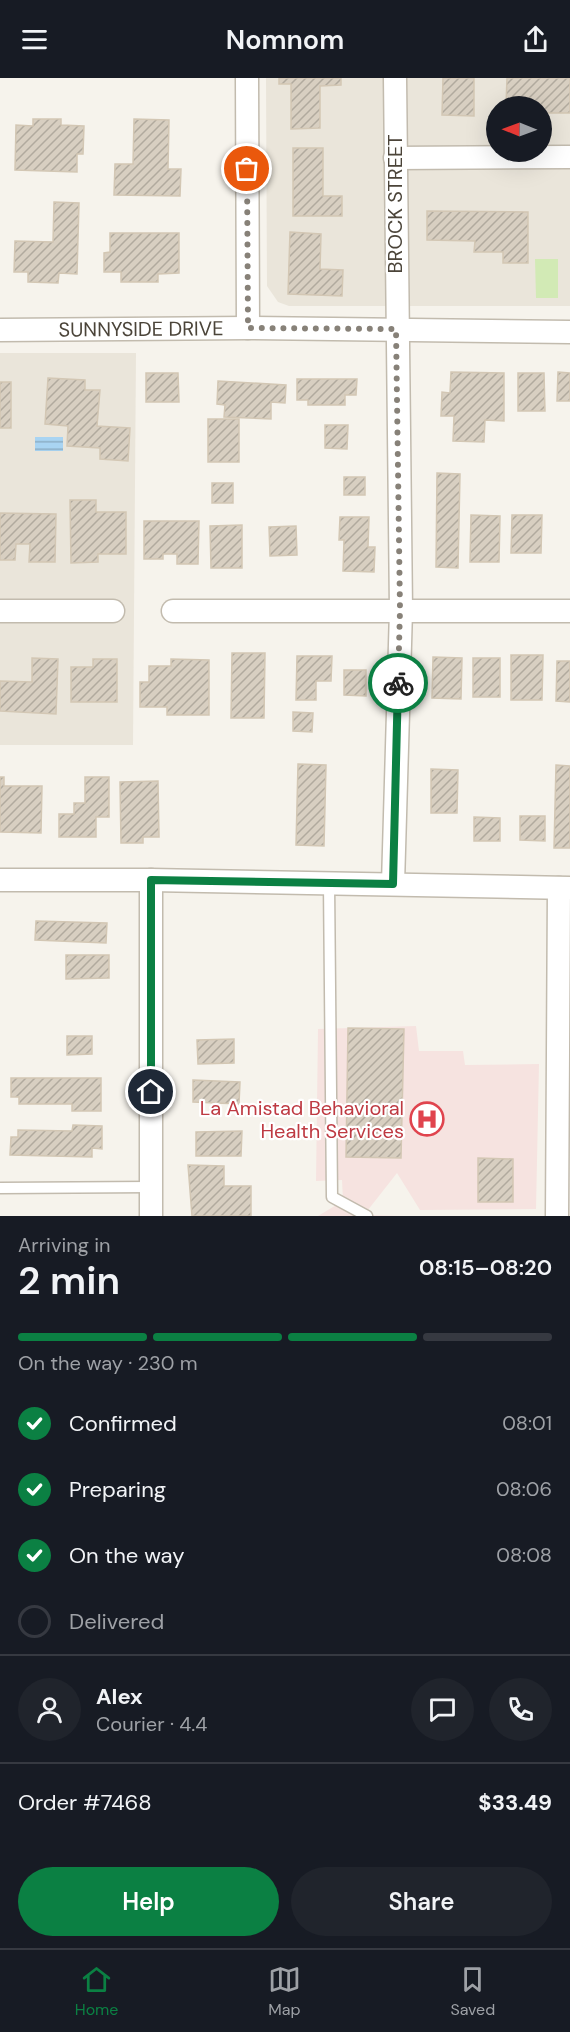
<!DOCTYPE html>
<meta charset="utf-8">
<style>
:root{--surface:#171b24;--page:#20242c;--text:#f1f3f6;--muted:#9ea1a6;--line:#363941;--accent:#0b8043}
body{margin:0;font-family:"DM Sans",sans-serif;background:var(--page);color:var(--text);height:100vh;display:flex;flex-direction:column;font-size:22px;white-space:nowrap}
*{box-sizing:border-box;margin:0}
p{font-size:20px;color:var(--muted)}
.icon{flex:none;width:33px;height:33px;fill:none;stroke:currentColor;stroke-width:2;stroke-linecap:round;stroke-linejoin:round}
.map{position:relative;height:1138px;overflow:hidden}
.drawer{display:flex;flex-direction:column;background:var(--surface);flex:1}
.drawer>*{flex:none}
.needle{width:39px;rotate:271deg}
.controls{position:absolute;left:486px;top:18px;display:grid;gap:12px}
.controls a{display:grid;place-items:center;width:66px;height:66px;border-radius:50%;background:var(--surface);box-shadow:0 6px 24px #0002;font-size:30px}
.pin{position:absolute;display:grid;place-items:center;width:51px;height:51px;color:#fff;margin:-26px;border:3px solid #fff;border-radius:50%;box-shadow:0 2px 6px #0007}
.courier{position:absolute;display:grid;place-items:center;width:60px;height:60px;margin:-30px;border:4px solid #0b8043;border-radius:50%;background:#fff;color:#222;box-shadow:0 2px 8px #0007}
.headline em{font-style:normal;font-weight:600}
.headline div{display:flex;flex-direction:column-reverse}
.headline{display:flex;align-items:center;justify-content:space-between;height:102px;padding:0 18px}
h1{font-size:39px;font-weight:600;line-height:45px}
.bar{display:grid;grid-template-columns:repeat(4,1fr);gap:9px 6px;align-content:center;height:72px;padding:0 18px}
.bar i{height:8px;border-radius:4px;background:var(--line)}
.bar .selected{background:var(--accent)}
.bar p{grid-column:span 4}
.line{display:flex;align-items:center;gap:15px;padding:0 18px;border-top:2px solid var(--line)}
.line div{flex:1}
.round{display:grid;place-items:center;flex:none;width:63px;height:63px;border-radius:32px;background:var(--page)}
ol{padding:0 18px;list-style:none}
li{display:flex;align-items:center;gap:18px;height:66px}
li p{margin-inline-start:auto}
li .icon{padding:6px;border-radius:50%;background:var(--accent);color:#fff;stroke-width:4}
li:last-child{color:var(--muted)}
li i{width:33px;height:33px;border:3px solid var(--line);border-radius:50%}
.cta{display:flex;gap:12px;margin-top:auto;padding:12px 18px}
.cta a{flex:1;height:69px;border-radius:36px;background:var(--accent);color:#fff;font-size:24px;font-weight:600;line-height:69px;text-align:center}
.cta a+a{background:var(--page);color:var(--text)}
header{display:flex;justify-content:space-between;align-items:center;height:78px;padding:0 18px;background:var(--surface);font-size:27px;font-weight:600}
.menu{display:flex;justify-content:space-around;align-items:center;height:84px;border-top:2px solid var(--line);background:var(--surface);font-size:16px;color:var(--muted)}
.menu a{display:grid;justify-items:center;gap:3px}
.menu .selected{color:var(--accent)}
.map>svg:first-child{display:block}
.residential{fill:#eae5da;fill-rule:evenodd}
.medical{fill:#f6e3e0}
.grass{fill:#d2eab5}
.water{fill:url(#water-rules)}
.building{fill:url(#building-hatch);stroke:#d3c7b4;stroke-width:1.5}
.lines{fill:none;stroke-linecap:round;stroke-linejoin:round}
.service-casing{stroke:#c2bbae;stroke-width:13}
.minor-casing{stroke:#c2bbae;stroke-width:25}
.service{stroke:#fff;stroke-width:10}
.minor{stroke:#fff;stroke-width:22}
.done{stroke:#878178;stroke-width:6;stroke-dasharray:0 10.8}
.route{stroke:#0b8043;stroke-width:8}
.labels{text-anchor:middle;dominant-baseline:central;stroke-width:4.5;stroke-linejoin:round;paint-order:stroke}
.street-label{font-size:20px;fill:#4b4439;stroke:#fff}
.health-label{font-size:20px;fill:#be3a42;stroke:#fff;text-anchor:end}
</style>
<header><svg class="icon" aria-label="menu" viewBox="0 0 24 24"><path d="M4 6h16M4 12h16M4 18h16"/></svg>Nomnom<svg class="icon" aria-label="share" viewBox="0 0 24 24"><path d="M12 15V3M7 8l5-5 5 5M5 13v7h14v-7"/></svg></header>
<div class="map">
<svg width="570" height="1138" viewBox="0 0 570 1138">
<defs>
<pattern id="water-rules" width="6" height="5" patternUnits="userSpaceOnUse" patternTransform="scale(1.5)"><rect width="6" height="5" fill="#a9d4f2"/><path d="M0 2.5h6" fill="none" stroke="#8caec5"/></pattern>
<pattern id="building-hatch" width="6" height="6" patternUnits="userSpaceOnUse" patternTransform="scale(1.5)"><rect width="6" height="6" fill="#d8cfc1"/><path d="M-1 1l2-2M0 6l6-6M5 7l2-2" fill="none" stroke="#b1aa9e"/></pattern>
</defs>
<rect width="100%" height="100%" fill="#f6f3ec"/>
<g class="residential">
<path d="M266 0H570V228H289L278 224 267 208ZM496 28H542V74H496Z"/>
<path d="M0 275H136L133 667H0Z"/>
</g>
<path class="medical" d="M416 948 419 973H463L465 987 539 986 536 1131 420 1132 397 1095 364 1137 404 1138H318L343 1123 342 1102 316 1103 318 951Z"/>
<path class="grass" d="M535 181H558V220H536Z"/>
<rect class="water" x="35" y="359" width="28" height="14"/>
<g class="building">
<path d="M279 0H341V7L320 8V50L291 51V6H279Z"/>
<path d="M443 0H474V38L442 37Z"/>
<path d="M507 0H570V35H542V28H506Z"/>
<path d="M33 41H61V47L84 48 83 76H77V94L15 92 16 47 33 48Z"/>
<path d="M134 41 169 42 168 91H181L180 118 114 117 115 86H133Z"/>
<path d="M293 70H323V118H342V138H293Z"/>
<path d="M54 124 79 125 77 196 59 195 58 205 28 204V194H14L15 163 53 164Z"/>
<path d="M427 133 528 134V185H503V174H474L475 163 427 162Z"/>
<path d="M290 154 321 156 320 191 343 192 342 218 288 216Z"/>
<path d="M110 155H179V195L158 196V204H121V194H104V175L110 174Z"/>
<path d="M451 294 504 295V343L485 342 484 364 453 363 454 338H441L442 314 450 315Z"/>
<path d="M558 294 570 295V323H557Z"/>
<path d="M146 295H178L179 324H146Z"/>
<path d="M518 295H544L545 333H518Z"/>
<path d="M48 300 85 302V312H100L97 348 130 350 128 383 100 381V370L67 368 68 348 45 346Z"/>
<path d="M297 301H357L356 317H345V327H308V322H297Z"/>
<path d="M218 303 286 307 285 325 271 324V341L224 339 225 327 217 326Z"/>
<rect x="0" y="304" width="11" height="46"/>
<rect x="208" y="341" width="31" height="43"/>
<path d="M325 347H348L347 371 325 370Z"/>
<path d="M437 395 460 396 458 490 436 489Z"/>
<rect x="344" y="399" width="21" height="18"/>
<rect x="212" y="405" width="21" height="20"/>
<path d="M70 422H96V434H126V476H98V484L71 485Z"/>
<path d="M0 435 56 436 55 484H29L30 466H16L15 482H0Z"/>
<path d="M471 437 500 438 499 484H470Z"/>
<path d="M512 437H542L541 475H511Z"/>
<path d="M340 439H369L368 469H375L374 494 343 493 344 462H339Z"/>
<path d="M144 443H199L198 486H177V476H163V481H144Z"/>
<path d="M242 447V490H211L210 448Z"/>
<path d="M296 448 297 477 270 478 269 449Z"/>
<path d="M232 575H265L264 640H231Z"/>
<path d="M511 577H543L542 622H511Z"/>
<path d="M297 578H332L331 603H316V622H296Z"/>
<path d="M433 579 462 580 461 621 432 620Z"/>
<path d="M32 580 58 581 56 636 0 633V603L32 604Z"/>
<rect x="473" y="580" width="27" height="39"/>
<path d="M93 581H117V624H71V589H93Z"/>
<path d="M171 581 209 582V637H167V629H140V604H149V588H171Z"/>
<path d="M557 583H570V624L556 623Z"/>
<path d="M344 592H366V618L344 617Z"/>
<path d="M293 634 313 635 312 654 293 653Z"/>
<path d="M298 686 326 687 324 768 296 767Z"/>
<path d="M556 687 570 688V770H554Z"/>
<path d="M431 691 458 692 457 735H431Z"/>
<path d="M0 699H4V708H42L41 755 0 754Z"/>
<path d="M85 699H109V739H96V759H59V736H74V725H85Z"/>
<path d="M158 703 159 759H143V765H121L120 704Z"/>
<path d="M520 738H545V763L520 762Z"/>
<path d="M474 739 500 740V763H474Z"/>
<path d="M36 843 107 845 106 865 35 862Z"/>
<path d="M66 877H109V900L66 901Z"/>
<path d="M348 950 404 951 401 1080 346 1079Z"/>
<path d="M67 958H92V976L67 977Z"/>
<path d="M234 961V985L198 986 197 962Z"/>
<path d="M11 1000H101V1033H72V1026H19V1019H11Z"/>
<path d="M193 1002 240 1004 239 1026 193 1024Z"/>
<path d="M73 1047 102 1048V1071L92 1070V1079L10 1077 11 1059H18V1052L72 1053Z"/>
<path d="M242 1053 241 1078H196V1054Z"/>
<path d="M478 1080 513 1081V1124H478Z"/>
<path d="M188 1087 224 1088V1108H251V1138H192Z"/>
</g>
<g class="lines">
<g class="service-casing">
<g id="service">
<path d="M329 805 332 1119 367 1138"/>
<path d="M0 1110 151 1109"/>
</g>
</g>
<g class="minor-casing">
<g id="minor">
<path d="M247 0 248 250"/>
<path d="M395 80 570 79"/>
<path id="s1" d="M0 252 248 250 570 254"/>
<path d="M0 533H113"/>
<path d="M173 533H570"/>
<path d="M0 802H151L570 810"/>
<path d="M393 806 401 532 395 0"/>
<path d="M151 1138V802"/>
<path d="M557 1138 559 810"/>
</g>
</g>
<use href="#service" class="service"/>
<use href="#minor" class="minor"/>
</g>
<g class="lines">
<path class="done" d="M247 91 248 250 396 251 400 532 398 605"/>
<path class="route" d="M151 1014V802L393 806 398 605"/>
</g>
<defs>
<g id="hospital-ring" transform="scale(1.725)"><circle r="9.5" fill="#fff" stroke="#e0444e" stroke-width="1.5"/><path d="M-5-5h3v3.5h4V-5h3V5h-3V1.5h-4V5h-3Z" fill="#e0444e"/></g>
</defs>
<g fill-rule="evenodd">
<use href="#hospital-ring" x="427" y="1041"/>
</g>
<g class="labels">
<g class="street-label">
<text transform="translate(395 126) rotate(-90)">BROCK STREET</text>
<text stroke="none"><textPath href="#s1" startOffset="141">SUNNYSIDE DRIVE</textPath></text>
</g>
<g class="health-label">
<text x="404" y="1030">La Amistad Behavioral<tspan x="404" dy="23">Health Services</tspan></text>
</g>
</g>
</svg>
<div class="controls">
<a><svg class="needle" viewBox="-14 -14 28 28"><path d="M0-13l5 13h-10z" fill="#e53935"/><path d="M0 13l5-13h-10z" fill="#9ea1a6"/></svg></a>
</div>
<div class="pin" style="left:247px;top:91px;background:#ea580c"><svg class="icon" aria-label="bag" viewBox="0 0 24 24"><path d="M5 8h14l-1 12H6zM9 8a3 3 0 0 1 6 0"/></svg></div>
<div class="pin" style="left:151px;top:1014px;background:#1f2937"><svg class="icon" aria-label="home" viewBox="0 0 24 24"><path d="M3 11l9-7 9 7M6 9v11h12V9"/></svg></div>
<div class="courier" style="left:398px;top:605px"><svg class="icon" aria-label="bike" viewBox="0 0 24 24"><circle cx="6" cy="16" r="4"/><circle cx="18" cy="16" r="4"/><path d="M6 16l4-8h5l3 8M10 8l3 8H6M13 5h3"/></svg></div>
</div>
<section class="drawer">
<div class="headline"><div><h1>2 min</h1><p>Arriving in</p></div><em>08:15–08:20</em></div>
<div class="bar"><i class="selected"></i><i class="selected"></i><i class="selected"></i><i></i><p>On the way · 230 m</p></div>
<ol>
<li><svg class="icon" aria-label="check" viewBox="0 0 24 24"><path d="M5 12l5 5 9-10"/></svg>Confirmed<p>08:01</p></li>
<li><svg class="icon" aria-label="check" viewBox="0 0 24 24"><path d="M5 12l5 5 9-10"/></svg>Preparing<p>08:06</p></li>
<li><svg class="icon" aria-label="check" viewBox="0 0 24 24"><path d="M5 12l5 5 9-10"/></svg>On the way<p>08:08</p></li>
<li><i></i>Delivered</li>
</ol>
<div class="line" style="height:108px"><a class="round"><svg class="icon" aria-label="person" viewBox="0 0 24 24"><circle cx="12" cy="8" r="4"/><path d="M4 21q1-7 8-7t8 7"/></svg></a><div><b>Alex</b><p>Courier · 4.4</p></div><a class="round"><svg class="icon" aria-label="chat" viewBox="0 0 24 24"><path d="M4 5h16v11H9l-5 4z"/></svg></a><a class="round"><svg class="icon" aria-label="phone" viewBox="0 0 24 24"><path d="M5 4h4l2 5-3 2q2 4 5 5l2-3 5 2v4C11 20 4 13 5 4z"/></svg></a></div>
<div class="line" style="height:78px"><div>Order #7468</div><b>$33.49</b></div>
<div class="cta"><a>Help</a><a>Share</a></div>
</section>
<nav class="menu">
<a class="selected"><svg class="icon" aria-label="home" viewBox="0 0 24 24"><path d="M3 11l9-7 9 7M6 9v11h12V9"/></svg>Home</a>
<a><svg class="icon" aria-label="map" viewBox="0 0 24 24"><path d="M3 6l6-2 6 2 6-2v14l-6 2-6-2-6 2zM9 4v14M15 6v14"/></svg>Map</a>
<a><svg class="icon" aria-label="saved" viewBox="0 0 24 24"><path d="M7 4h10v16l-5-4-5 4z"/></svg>Saved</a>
</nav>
